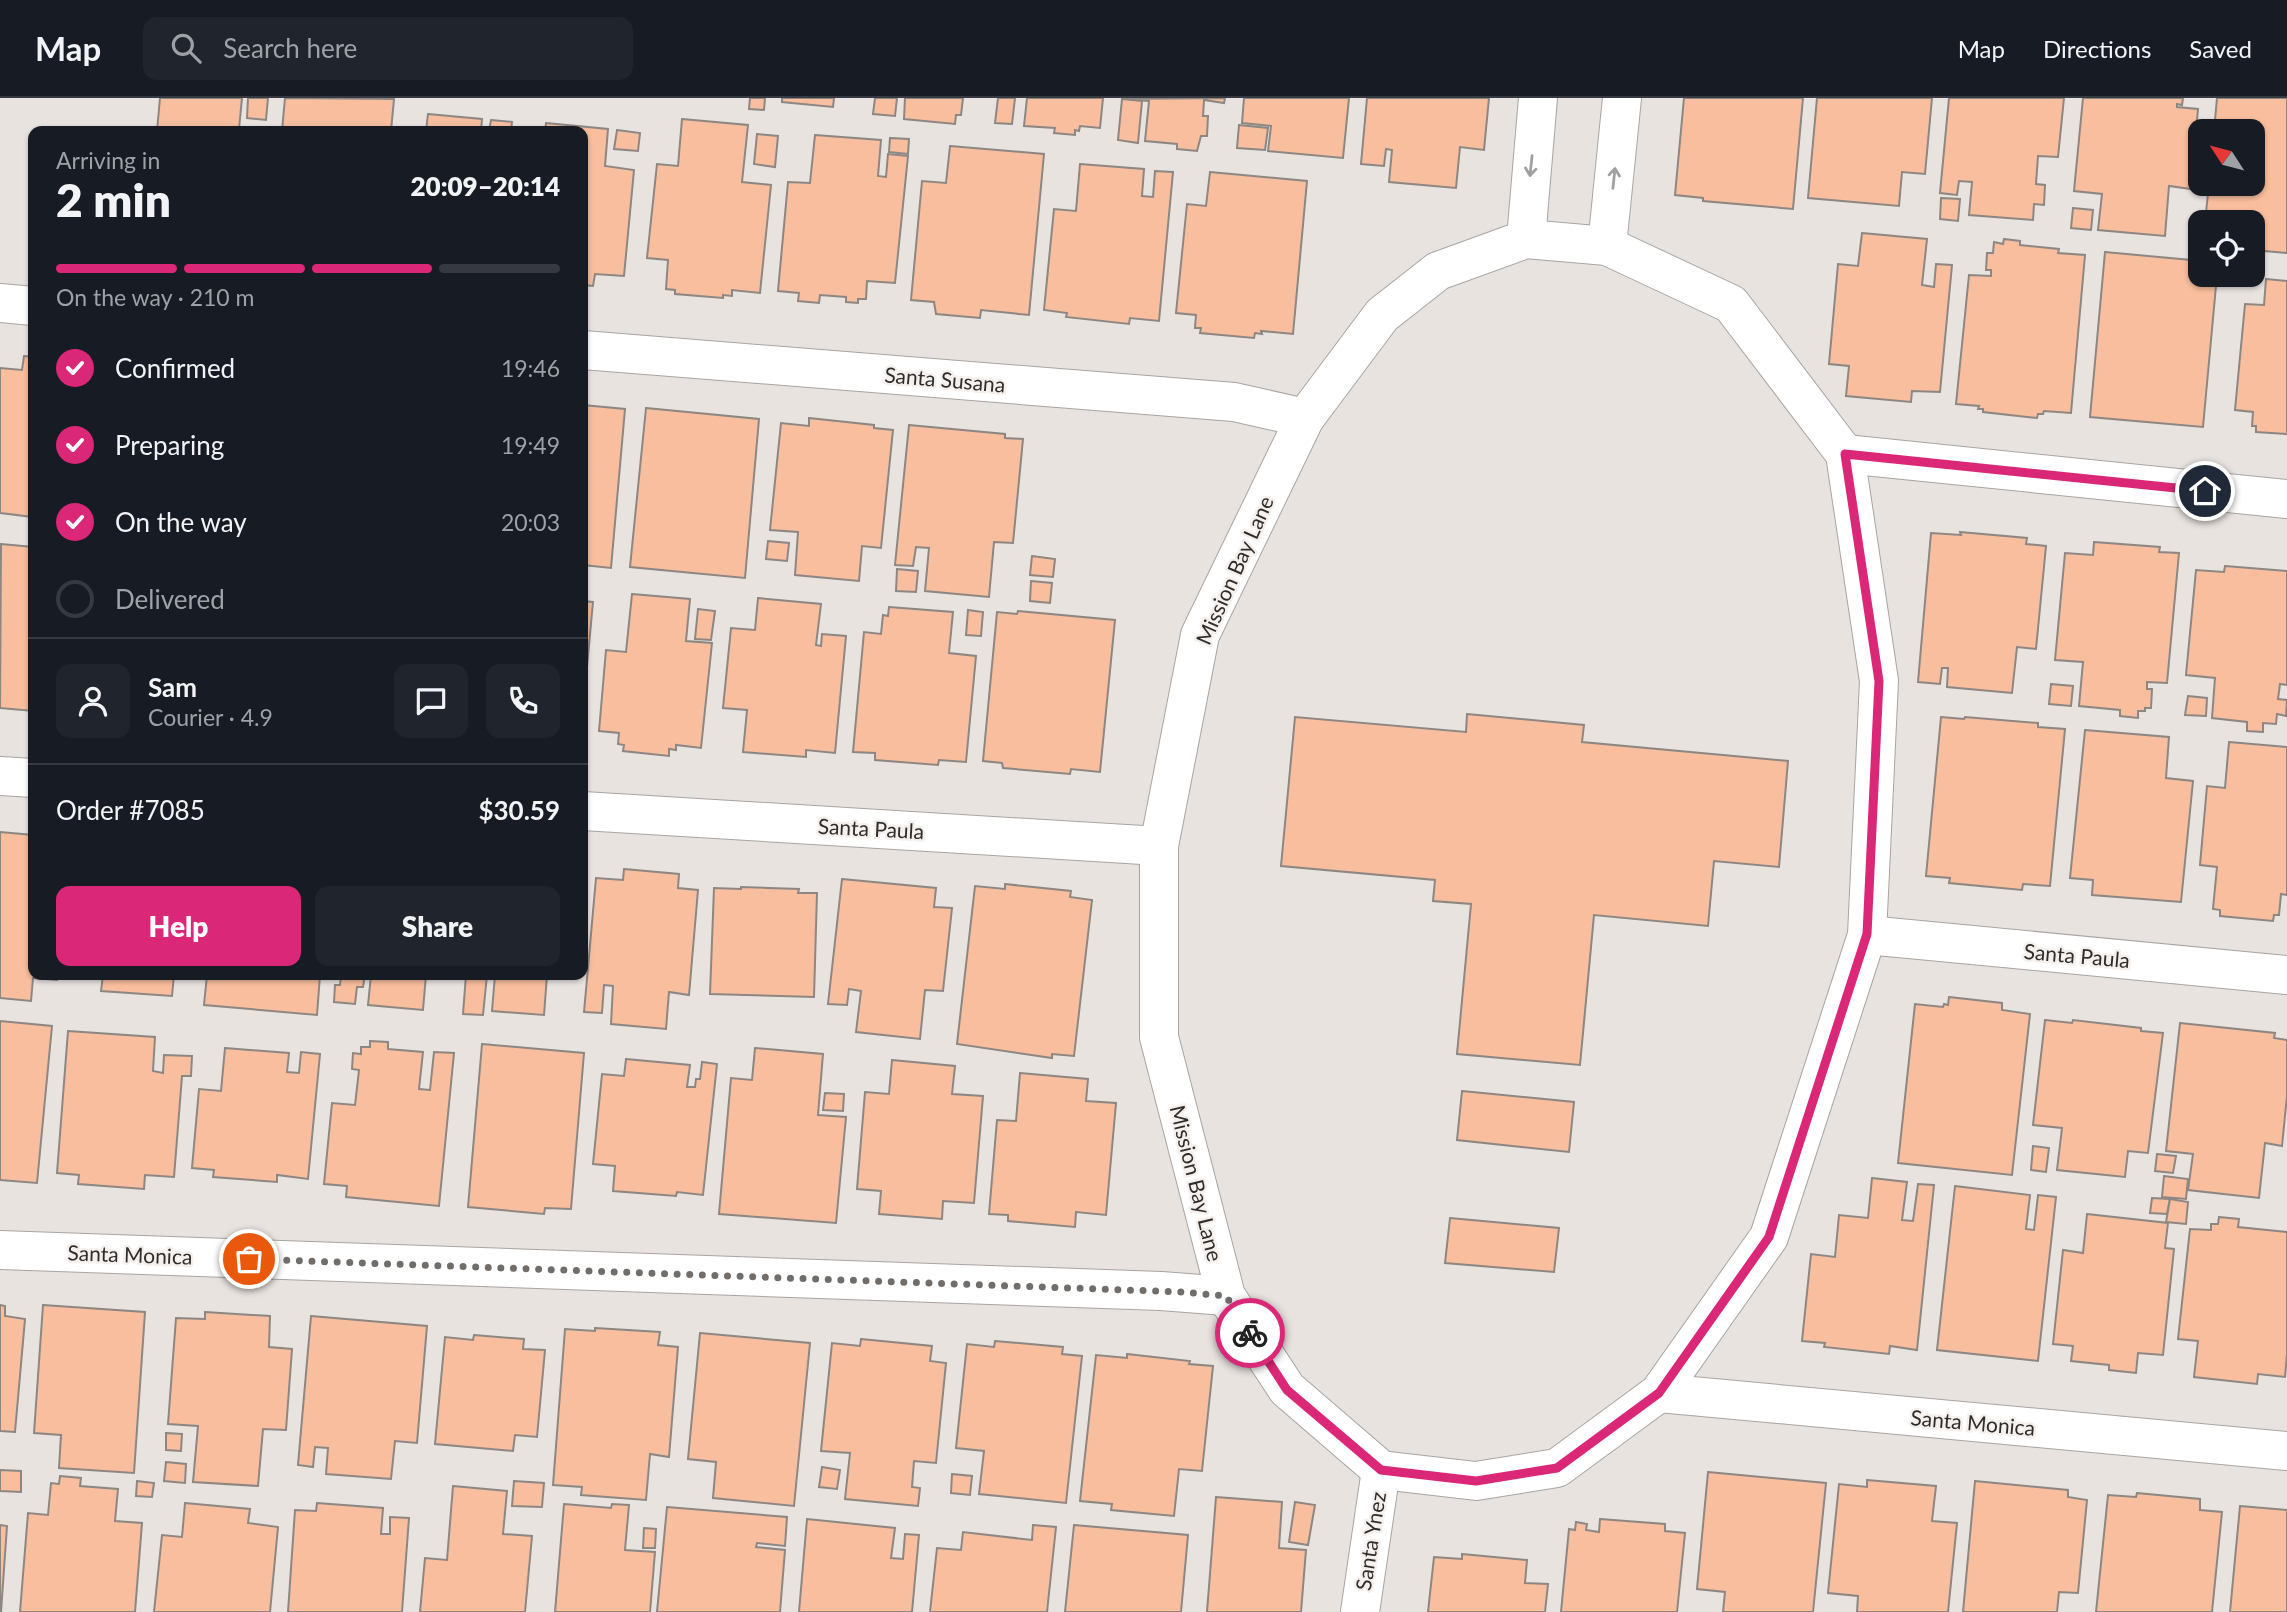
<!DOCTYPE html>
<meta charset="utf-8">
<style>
:root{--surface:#171b24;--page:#20242c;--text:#f1f3f6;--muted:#9ea1a6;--line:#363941;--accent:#db2777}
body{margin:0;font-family:Lato,sans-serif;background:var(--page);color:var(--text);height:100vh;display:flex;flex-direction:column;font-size:26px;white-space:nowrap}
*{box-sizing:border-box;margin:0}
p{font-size:23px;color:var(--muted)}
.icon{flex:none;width:38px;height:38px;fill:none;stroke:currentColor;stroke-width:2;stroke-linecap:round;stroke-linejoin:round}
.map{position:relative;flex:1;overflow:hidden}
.details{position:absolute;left:28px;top:28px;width:560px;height:854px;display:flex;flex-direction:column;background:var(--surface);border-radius:14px;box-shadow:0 2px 5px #0004}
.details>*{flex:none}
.needle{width:46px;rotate:306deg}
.buttons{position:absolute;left:2188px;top:21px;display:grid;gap:14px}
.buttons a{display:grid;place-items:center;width:77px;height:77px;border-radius:14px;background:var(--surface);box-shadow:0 2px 5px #0004;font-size:35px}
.pin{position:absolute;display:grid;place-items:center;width:60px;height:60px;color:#fff;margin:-30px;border:4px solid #fff;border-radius:50%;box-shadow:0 2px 7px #0007}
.courier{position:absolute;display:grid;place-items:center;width:70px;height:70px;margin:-35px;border:5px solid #db2777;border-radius:50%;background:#fff;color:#222;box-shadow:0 2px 9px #0007}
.summary em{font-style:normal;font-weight:800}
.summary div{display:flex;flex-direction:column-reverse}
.summary{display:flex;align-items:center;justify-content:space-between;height:119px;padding:0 28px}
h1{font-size:46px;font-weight:800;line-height:52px}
.bar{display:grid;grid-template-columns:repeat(4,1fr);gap:10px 7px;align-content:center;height:84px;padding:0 28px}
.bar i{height:9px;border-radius:5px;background:var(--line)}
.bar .active{background:var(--accent)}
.bar p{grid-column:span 4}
.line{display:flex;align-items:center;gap:18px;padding:0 28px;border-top:2px solid var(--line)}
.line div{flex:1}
.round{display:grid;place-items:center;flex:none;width:74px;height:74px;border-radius:14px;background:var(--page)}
ol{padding:0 28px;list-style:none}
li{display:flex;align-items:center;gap:21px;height:77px}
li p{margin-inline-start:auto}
li .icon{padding:7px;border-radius:50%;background:var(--accent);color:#fff;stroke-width:4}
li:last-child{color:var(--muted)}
li i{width:38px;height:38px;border:4px solid var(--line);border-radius:50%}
.cta{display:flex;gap:14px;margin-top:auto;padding:14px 28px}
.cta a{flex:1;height:80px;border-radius:14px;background:var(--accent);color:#fff;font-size:28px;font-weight:800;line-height:80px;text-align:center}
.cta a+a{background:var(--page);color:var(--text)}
header{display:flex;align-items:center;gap:42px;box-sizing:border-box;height:98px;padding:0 35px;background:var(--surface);border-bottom:2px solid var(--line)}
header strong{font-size:33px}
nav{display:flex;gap:38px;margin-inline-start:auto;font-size:24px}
.search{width:490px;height:63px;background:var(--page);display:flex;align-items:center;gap:18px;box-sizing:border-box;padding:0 24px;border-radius:14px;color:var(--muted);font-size:26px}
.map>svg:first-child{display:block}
.building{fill:#f9be9d;stroke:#8d8784;stroke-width:2}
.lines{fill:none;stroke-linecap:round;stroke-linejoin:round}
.minor-casing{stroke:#a9a4a1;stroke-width:40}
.minor{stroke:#fff;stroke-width:38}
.oneway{stroke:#a1a0a0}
.done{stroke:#706d6b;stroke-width:7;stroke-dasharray:0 12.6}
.route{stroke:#db2777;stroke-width:9}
.labels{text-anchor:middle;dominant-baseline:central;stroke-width:5;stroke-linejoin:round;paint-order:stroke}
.street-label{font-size:21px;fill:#2f2d2c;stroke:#f6f0ed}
</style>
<header>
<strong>Map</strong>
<div class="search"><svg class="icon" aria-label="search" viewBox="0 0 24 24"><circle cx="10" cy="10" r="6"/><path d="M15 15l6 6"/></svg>Search here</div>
<nav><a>Map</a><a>Directions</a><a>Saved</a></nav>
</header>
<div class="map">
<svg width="2287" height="1514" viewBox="0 0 2287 1514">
<rect width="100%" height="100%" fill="#e9e3e0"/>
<g class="building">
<path d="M160 0H242L239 31 265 33H157Z"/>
<path d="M248 0H268L266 22 247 20Z"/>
<path d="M285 0 394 1 391 33H282Z"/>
<path d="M750 0H765L764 12 749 11Z"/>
<path d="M782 0H834L833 9 782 4Z"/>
<path d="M875 0H897L895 18 873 16Z"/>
<path d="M905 0H963L961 17H956L955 26 904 21Z"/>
<path d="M998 0H1015L1012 26 995 25Z"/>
<path d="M1027 0H1103L1100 30 1080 28 1079 33 1075 32V37L1054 35 1055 30 1024 28Z"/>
<path d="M1225 0 1224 5 1204 2 1203 18H1208L1207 38H1201L1197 53 1177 51V46L1145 43 1149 3 1122 1Z"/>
<path d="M1244 0H1349L1343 60 1268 53 1271 28 1242 25Z"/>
<path d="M1367 0H1489L1484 52 1460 49 1456 90 1389 84 1392 52 1386 51 1384 68 1361 66Z"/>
<path d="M1684 0H1803L1793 111 1703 103V100L1675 97Z"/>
<path d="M1817 0H1932L1925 76 1902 74 1899 108 1808 100Z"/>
<path d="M1949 0H2064L2058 59 2038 58 2036 86 2045 87 2044 107 2034 106 2033 122 1969 117 1972 84 1959 83 1957 97 1940 95Z"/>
<path d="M2083 0H2183L2182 7 2177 6V9L2198 11 2191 91 2169 88 2165 138 2098 132 2102 96 2074 93Z"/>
<path d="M2217 0H2287V155L2252 152V124H2233V119H2224V124H2205L2209 86H2252V33H2214Z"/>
<path d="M1122 1 1142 3 1138 45 1118 42Z"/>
<path d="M428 16 482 21 481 33H426Z"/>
<path d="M682 21 748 27 742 84 771 87 760 195 732 192V198L723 197V200L675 196V192L666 191 668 162 647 160 657 66 678 68Z"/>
<path d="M491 22 512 24 511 33H489Z"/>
<path d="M546 25 608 31 605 68 634 72 624 178 595 176 593 188 583 187V33H545Z"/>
<path d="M1239 27 1268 30 1265 52 1237 50Z"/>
<path d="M617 32 640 35 638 53 614 51Z"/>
<path d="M757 36 778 38 775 69 754 66Z"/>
<path d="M815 37 881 42 878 78 886 79 888 56 908 58 895 185 867 183 866 201H858V205L846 204V199L820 197 819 205 798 203 799 195 778 193 788 84 810 85Z"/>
<path d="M890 40 909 41 908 56 889 54Z"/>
<path d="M950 48 1044 56 1029 217 981 212 980 220 936 216 934 204 911 202 922 83 946 85Z"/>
<path d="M1080 66 1144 71 1142 98 1153 99 1155 73 1173 74 1159 223 1130 220 1129 226 1066 219 1067 215 1044 212 1054 111 1076 113Z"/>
<path d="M1210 74 1307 83 1293 236 1261 233 1262 236 1255 235 1254 240 1200 235 1201 230H1195L1196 217 1176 215 1187 106 1206 108Z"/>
<path d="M1941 100 1960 101 1958 123 1940 121Z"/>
<path d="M2073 110 2093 112 2091 132 2071 130Z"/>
<path d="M1862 135 1927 141 1922 187 1934 189 1936 166 1952 167 1940 294 1912 293 1911 304 1846 298 1849 268 1829 266 1838 166 1858 168Z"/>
<path d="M2004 141 2020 143V147L2059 151 2058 155 2085 157 2071 315 2044 313 2043 316H2038L2037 320 1983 314V311H1978L1979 308 1956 306 1969 177 1991 178V172H1986L1987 155H1993L1994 144 2003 146Z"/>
<path d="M2105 154 2191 162V166L2200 167V177H2217L2203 329 2090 319Z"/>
<path d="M2266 181 2287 183V336L2256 334V328H2252L2253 314 2235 312 2245 206 2264 207Z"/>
<path d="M24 258 33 259V419L0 415V270L22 272Z"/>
<path d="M583 307 625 311 611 470 583 467Z"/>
<path d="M646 310 759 321 745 480 630 469Z"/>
<path d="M809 320 874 327V330L893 332 881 450 862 448 859 483 795 477 798 434 770 432 781 325 809 328Z"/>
<path d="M909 327 1005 336V340L1023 341 1013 445 994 444 989 499 925 493 929 450 916 449 913 468 895 467Z"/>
<path d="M1960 434 2027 440 2026 446 2046 448 2036 551 2017 549 2012 595 1947 589 1948 570H1942L1940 586 1918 584 1931 435 1961 437Z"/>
<path d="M768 443 789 445 787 463 766 461Z"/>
<path d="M2094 444 2160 449 2159 454 2179 455 2167 585 2147 584V591H2152L2151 610H2145V613H2138V620L2120 618V612L2079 608 2083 564 2055 562 2065 455 2093 457Z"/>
<path d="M1 446 33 449V613L0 610Z"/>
<path d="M1032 458 1055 461 1053 479 1030 477Z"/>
<path d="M2225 468 2287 473V587L2280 586 2278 601 2287 602 2286 618 2277 616 2276 626 2263 625V634L2247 633V624L2212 620 2215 580 2186 577 2196 472 2224 474Z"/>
<path d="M897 471 918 473 916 494 896 493Z"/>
<path d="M1031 483 1052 485 1050 505 1030 503Z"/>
<path d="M632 496 690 501 686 543 712 545 701 650 676 647V652L669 651V658L623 653 624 647 618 646 619 635 599 633 606 552 626 554Z"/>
<path d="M758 500 821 506 816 547 821 548 822 536 846 538 835 655 806 652V659L743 654 747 612 723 610 731 530 755 532Z"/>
<path d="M583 503 593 504 583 612Z"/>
<path d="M889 509 953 514 949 555 976 558 966 664 939 662 938 667 875 662V655L853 654 864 534 881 536 883 517 888 518Z"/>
<path d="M698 511 715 513 711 542 695 541Z"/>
<path d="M968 512 983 514 981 538 966 537Z"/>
<path d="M1018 513 1115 522 1100 674 1071 671 1070 676 1003 670 1002 665 983 663 997 514 1017 516Z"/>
<path d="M2051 586 2073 588 2071 608 2049 606Z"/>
<path d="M2188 598 2207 600 2206 618 2185 617Z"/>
<path d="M1467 616 1584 627 1582 644 1788 663 1779 769 1714 763 1708 828 1594 817 1580 967 1457 956 1471 806 1433 803 1435 782 1281 768 1295 619 1466 634Z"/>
<path d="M1941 619 1964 621 1965 619 2038 625V629L2065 631 2050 788 2023 786 2022 792 1949 785 1950 780 1926 778Z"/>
<path d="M2085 632 2169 639 2166 680 2193 683 2181 804 2092 797 2093 782 2070 780Z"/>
<path d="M2229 644 2287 649V797L2281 796 2279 817H2274L2273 823 2220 818V812L2213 811 2217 769 2200 767 2207 688 2225 690Z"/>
<path d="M0 734 33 737V877H57V882L33 880 31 903 0 900Z"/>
<path d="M624 771 679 776 678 790 698 792 689 897 669 894 666 931 611 926 613 888 604 887 602 915 584 914 596 780 623 782Z"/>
<path d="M842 781 936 790 934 809 952 810 943 893 925 892 920 941 856 934 861 893 849 891 847 907 828 906Z"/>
<path d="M1005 786 1071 793 1070 799 1092 802 1074 958 1052 956V960L957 946 975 788 1005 791Z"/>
<path d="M741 789 799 791 798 795H817L814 899 710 896 714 790 741 791Z"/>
<path d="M103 877H174L172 898 101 893Z"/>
<path d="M207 877H320L317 917 204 907Z"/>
<path d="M341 877H365L363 889H357L355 906 334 904 335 887H340Z"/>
<path d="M366 877H426L423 912 368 907 371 877Z"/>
<path d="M466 877H487L483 917 463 916Z"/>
<path d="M495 877H547L544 917 492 913Z"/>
<path d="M1949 899 2002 905V912L2030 916 2012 1077 1898 1065 1915 906 1943 909 1944 906 1948 907Z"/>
<path d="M2045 922 2072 925 2073 922 2141 930V933L2163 935 2148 1055 2128 1053 2125 1079 2057 1072 2062 1030 2033 1027Z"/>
<path d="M0 923 52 928 37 1085 0 1082Z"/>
<path d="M2180 925 2275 935 2274 940 2287 942V998L2282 1048 2265 1045 2259 1100 2188 1092 2193 1056 2166 1053Z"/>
<path d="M68 933 155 939 153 973 163 975 164 957 192 958 191 978H182L174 1079 145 1077 144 1091 78 1086 79 1077 57 1075Z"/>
<path d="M370 943 388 944V951L423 954 419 991 430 992 434 954 454 955 439 1108 346 1099 347 1088 324 1086 332 1005 355 1007 359 972 352 971 353 955 361 956V949H370Z"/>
<path d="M482 946 584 955 571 1111 545 1110 544 1116 468 1109Z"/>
<path d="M225 950 289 955 287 974 299 975 301 954 320 956 308 1081 277 1077V1084L213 1079 214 1072 192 1070 199 991 221 993Z"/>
<path d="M755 950 823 956 818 1017 846 1019 836 1125 719 1116 731 980 752 982Z"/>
<path d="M626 961 690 967 687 989H695L696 981H700L702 964 717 966 703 1097 677 1094 676 1098 613 1093 615 1068 593 1066 602 976 624 978Z"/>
<path d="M892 962 955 968 952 996 983 998 974 1105 943 1103 942 1121 879 1116 881 1093 857 1091 865 994 889 996Z"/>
<path d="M1020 975 1088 981 1086 1003 1116 1005 1106 1117 1076 1114 1075 1129 1008 1123V1117L989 1116 997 1022 1016 1023Z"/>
<path d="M1462 993 1574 1004 1569 1054 1457 1042Z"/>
<path d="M825 995 844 996 843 1013 823 1012Z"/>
<path d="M2033 1048 2049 1050 2046 1074 2031 1072Z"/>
<path d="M2157 1056 2176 1058 2173 1075 2155 1073Z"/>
<path d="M2164 1078 2188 1081 2186 1101 2162 1099Z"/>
<path d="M1872 1080 1907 1084 1902 1122 1913 1123 1918 1086 1934 1087 1917 1252 1890 1248 1889 1256 1824 1249 1825 1245 1802 1243 1811 1156 1835 1159 1839 1117 1868 1120Z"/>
<path d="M1955 1088 2030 1097 2026 1131 2034 1132 2038 1097 2056 1099 2038 1263 1937 1252Z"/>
<path d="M2152 1100 2170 1101 2167 1116 2150 1115Z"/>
<path d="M2170 1101 2188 1104 2186 1126 2166 1124Z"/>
<path d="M2087 1116 2168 1125 2165 1150 2174 1151 2163 1257 2138 1255 2136 1275 2109 1272V1267L2071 1263 2073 1248 2053 1246 2063 1152 2083 1155Z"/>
<path d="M2219 1119 2239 1121 2238 1129 2287 1134V1256L2285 1279 2258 1276 2257 1286 2194 1279 2198 1243 2178 1241 2190 1131 2211 1132V1126H2218Z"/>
<path d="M1450 1120 1559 1130 1554 1174 1445 1165Z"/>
<path d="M0 1207 5 1208V1218L25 1221 15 1334 0 1333Z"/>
<path d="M43 1207 145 1214 134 1375 59 1370 61 1337 34 1335Z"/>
<path d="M205 1214 270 1218 269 1249 292 1251 286 1332 263 1331 258 1388 193 1384 198 1328 168 1326 176 1220 205 1221Z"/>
<path d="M311 1218 427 1228 417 1345 395 1343 391 1381 326 1376 328 1350 315 1349 313 1369 298 1367Z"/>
<path d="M595 1230 660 1234 658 1247 678 1249 669 1359 650 1356 646 1402 581 1397 582 1389 553 1387 565 1231 595 1233Z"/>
<path d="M700 1235 810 1245 794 1408 713 1400 716 1364 688 1361Z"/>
<path d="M474 1237 524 1241 523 1251 545 1252 537 1339 515 1337 513 1353 435 1346 445 1239 473 1242Z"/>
<path d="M861 1241 932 1248 930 1263 946 1265 936 1365 914 1363 912 1389 920 1390 918 1408 845 1401 850 1355 821 1353 832 1245 860 1248Z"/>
<path d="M995 1243 1063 1249 1062 1256 1082 1258 1066 1405 979 1396 984 1353 956 1350 967 1246 994 1249Z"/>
<path d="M1127 1256 1190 1263 1189 1266 1213 1268 1202 1373 1179 1371 1174 1418 1111 1412 1112 1406 1080 1403 1096 1257 1127 1260Z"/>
<path d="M166 1335 182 1336 181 1353 166 1352Z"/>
<path d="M166 1364 186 1366 185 1385 164 1383Z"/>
<path d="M822 1369 840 1372 837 1391 819 1389Z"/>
<path d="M0 1372 21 1373V1394L0 1393Z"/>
<path d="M1708 1374 1826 1385 1813 1514H1723L1725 1494 1697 1491Z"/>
<path d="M952 1376 972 1378 970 1397 951 1395Z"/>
<path d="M60 1378 81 1380 80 1388 118 1391 115 1423 142 1425 135 1514H20L28 1415 48 1417 51 1385 59 1386Z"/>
<path d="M1867 1382 1936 1388 1932 1423 1957 1425 1948 1514H1857L1858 1498 1828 1495 1839 1386 1867 1389Z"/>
<path d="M137 1383 154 1385 152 1399 136 1398Z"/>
<path d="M514 1383 544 1385 542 1409 512 1408Z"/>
<path d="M1975 1383 2068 1392V1399L2087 1402 2078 1495 2059 1494 2057 1514H1963Z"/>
<path d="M453 1388 507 1393 503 1436 532 1438 525 1514H420L425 1460 447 1462Z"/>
<path d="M2137 1395 2200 1401V1412L2222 1414 2212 1514H2096L2108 1397 2136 1399Z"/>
<path d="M1216 1399 1282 1404 1279 1450 1306 1452 1301 1514H1207Z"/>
<path d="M1295 1404 1315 1407 1308 1447 1289 1444Z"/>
<path d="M185 1405 250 1411 248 1425 278 1429 270 1514H154L162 1437 182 1439Z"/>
<path d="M317 1405 383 1410 381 1436H390V1419L409 1420 402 1514H288L295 1412 316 1413Z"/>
<path d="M564 1406 611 1410 612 1406 629 1407 625 1452 655 1454 650 1514H555Z"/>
<path d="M2240 1408 2287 1412V1514H2230Z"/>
<path d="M667 1409 787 1419 785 1448 757 1445 756 1449 785 1452 780 1514H657Z"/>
<path d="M807 1421 895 1430 891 1460 903 1461 905 1436 919 1437 912 1514H799Z"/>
<path d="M1600 1421 1665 1426V1433L1685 1435 1677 1514H1561L1569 1431 1575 1432 1576 1424 1587 1426 1586 1432 1599 1434Z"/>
<path d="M0 1427 7 1428 1 1514H0Z"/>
<path d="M1033 1427 1056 1429 1047 1514H930L937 1450 961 1452 963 1434 1032 1442Z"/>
<path d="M1074 1427 1188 1437 1181 1514H1065Z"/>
<path d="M644 1430 656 1431 655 1450H643Z"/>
<path d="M1462 1456 1527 1462 1525 1485 1548 1486 1545 1514H1428L1434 1459 1462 1461Z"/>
</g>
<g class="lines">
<g class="minor-casing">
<g id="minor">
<path d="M1526 141 1607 148 1731 206 1845 356 1879 583 1867 837 1769 1139 1659 1295 1557 1370 1476 1383 1381 1372 1287 1291 1226 1198 1159 939V748L1200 537 1305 320 1382 217 1438 173Z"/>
<path d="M1526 141 1538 0"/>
<path d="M1607 148 1622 0"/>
<path d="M0 205 33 208"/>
<path d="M583 252 1234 304 1305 320"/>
<path d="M1845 356 2287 401"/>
<path d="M0 678 33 680"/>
<path d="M583 713 1159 748"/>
<path d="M1867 837 2287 877"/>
<path d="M0 1152 1161 1193 1226 1198"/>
<path d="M1659 1295 2287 1353"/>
<path d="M1360 1514 1381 1372"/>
</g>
</g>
<use href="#minor" class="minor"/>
</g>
<defs><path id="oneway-shaft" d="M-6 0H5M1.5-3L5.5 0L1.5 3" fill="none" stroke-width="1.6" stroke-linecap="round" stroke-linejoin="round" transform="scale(1.75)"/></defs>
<g class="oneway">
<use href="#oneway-shaft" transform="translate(1531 68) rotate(96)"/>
<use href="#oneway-shaft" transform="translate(1614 80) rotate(-84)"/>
</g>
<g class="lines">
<path class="done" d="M249 1161 1183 1194 1226 1198 1250 1235"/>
<path class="route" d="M1250 1235 1287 1292 1381 1372 1476 1383 1557 1370 1659 1295 1769 1139 1867 836 1879 583 1845 356 2205 393"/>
</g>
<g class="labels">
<g class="street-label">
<text transform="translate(945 281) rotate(5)">Santa Susana</text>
<text transform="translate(1234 472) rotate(-66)">Mission Bay Lane</text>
<text transform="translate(871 730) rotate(3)">Santa Paula</text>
<text transform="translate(2077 857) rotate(5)">Santa Paula</text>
<text transform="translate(1197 1085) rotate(76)">Mission Bay Lane</text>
<text transform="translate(130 1156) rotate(2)">Santa Monica</text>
<text transform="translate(1973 1324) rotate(5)">Santa Monica</text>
<text transform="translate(1370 1443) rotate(-81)">Santa Ynez</text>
</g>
</g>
</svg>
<div class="buttons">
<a><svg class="needle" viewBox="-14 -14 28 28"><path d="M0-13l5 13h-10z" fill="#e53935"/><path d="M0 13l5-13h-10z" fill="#9ea1a6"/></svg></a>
<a><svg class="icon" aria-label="locate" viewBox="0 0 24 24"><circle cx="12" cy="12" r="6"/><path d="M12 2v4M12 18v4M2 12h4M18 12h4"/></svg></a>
</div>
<div class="pin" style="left:249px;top:1161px;background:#ea580c"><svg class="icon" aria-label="bag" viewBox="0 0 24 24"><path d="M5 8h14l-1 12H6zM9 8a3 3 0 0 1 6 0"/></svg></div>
<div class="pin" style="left:2205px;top:393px;background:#1f2937"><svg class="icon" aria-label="home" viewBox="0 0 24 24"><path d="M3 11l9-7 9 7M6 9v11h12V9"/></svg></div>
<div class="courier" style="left:1250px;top:1235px"><svg class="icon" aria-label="bike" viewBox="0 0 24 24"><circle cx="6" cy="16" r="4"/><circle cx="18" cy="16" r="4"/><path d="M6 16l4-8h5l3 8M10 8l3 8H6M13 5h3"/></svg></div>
<section class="details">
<div class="summary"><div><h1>2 min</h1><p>Arriving in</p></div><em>20:09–20:14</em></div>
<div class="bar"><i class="active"></i><i class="active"></i><i class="active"></i><i></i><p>On the way · 210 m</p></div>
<ol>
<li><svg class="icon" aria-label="check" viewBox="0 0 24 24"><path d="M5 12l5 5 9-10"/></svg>Confirmed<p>19:46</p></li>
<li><svg class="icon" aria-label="check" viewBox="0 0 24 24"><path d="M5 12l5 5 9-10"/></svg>Preparing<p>19:49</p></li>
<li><svg class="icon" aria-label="check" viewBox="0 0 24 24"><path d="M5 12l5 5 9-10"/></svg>On the way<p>20:03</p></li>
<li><i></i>Delivered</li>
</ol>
<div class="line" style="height:126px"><a class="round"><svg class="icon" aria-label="person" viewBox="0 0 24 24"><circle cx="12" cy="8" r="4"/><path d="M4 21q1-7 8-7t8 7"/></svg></a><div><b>Sam</b><p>Courier · 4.9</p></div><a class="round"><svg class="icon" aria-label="chat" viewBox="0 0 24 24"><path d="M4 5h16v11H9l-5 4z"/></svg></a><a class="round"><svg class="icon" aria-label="phone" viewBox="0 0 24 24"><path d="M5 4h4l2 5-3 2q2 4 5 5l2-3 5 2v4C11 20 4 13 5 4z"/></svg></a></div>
<div class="line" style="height:91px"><div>Order #7085</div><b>$30.59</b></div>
<div class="cta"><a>Help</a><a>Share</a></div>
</section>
</div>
